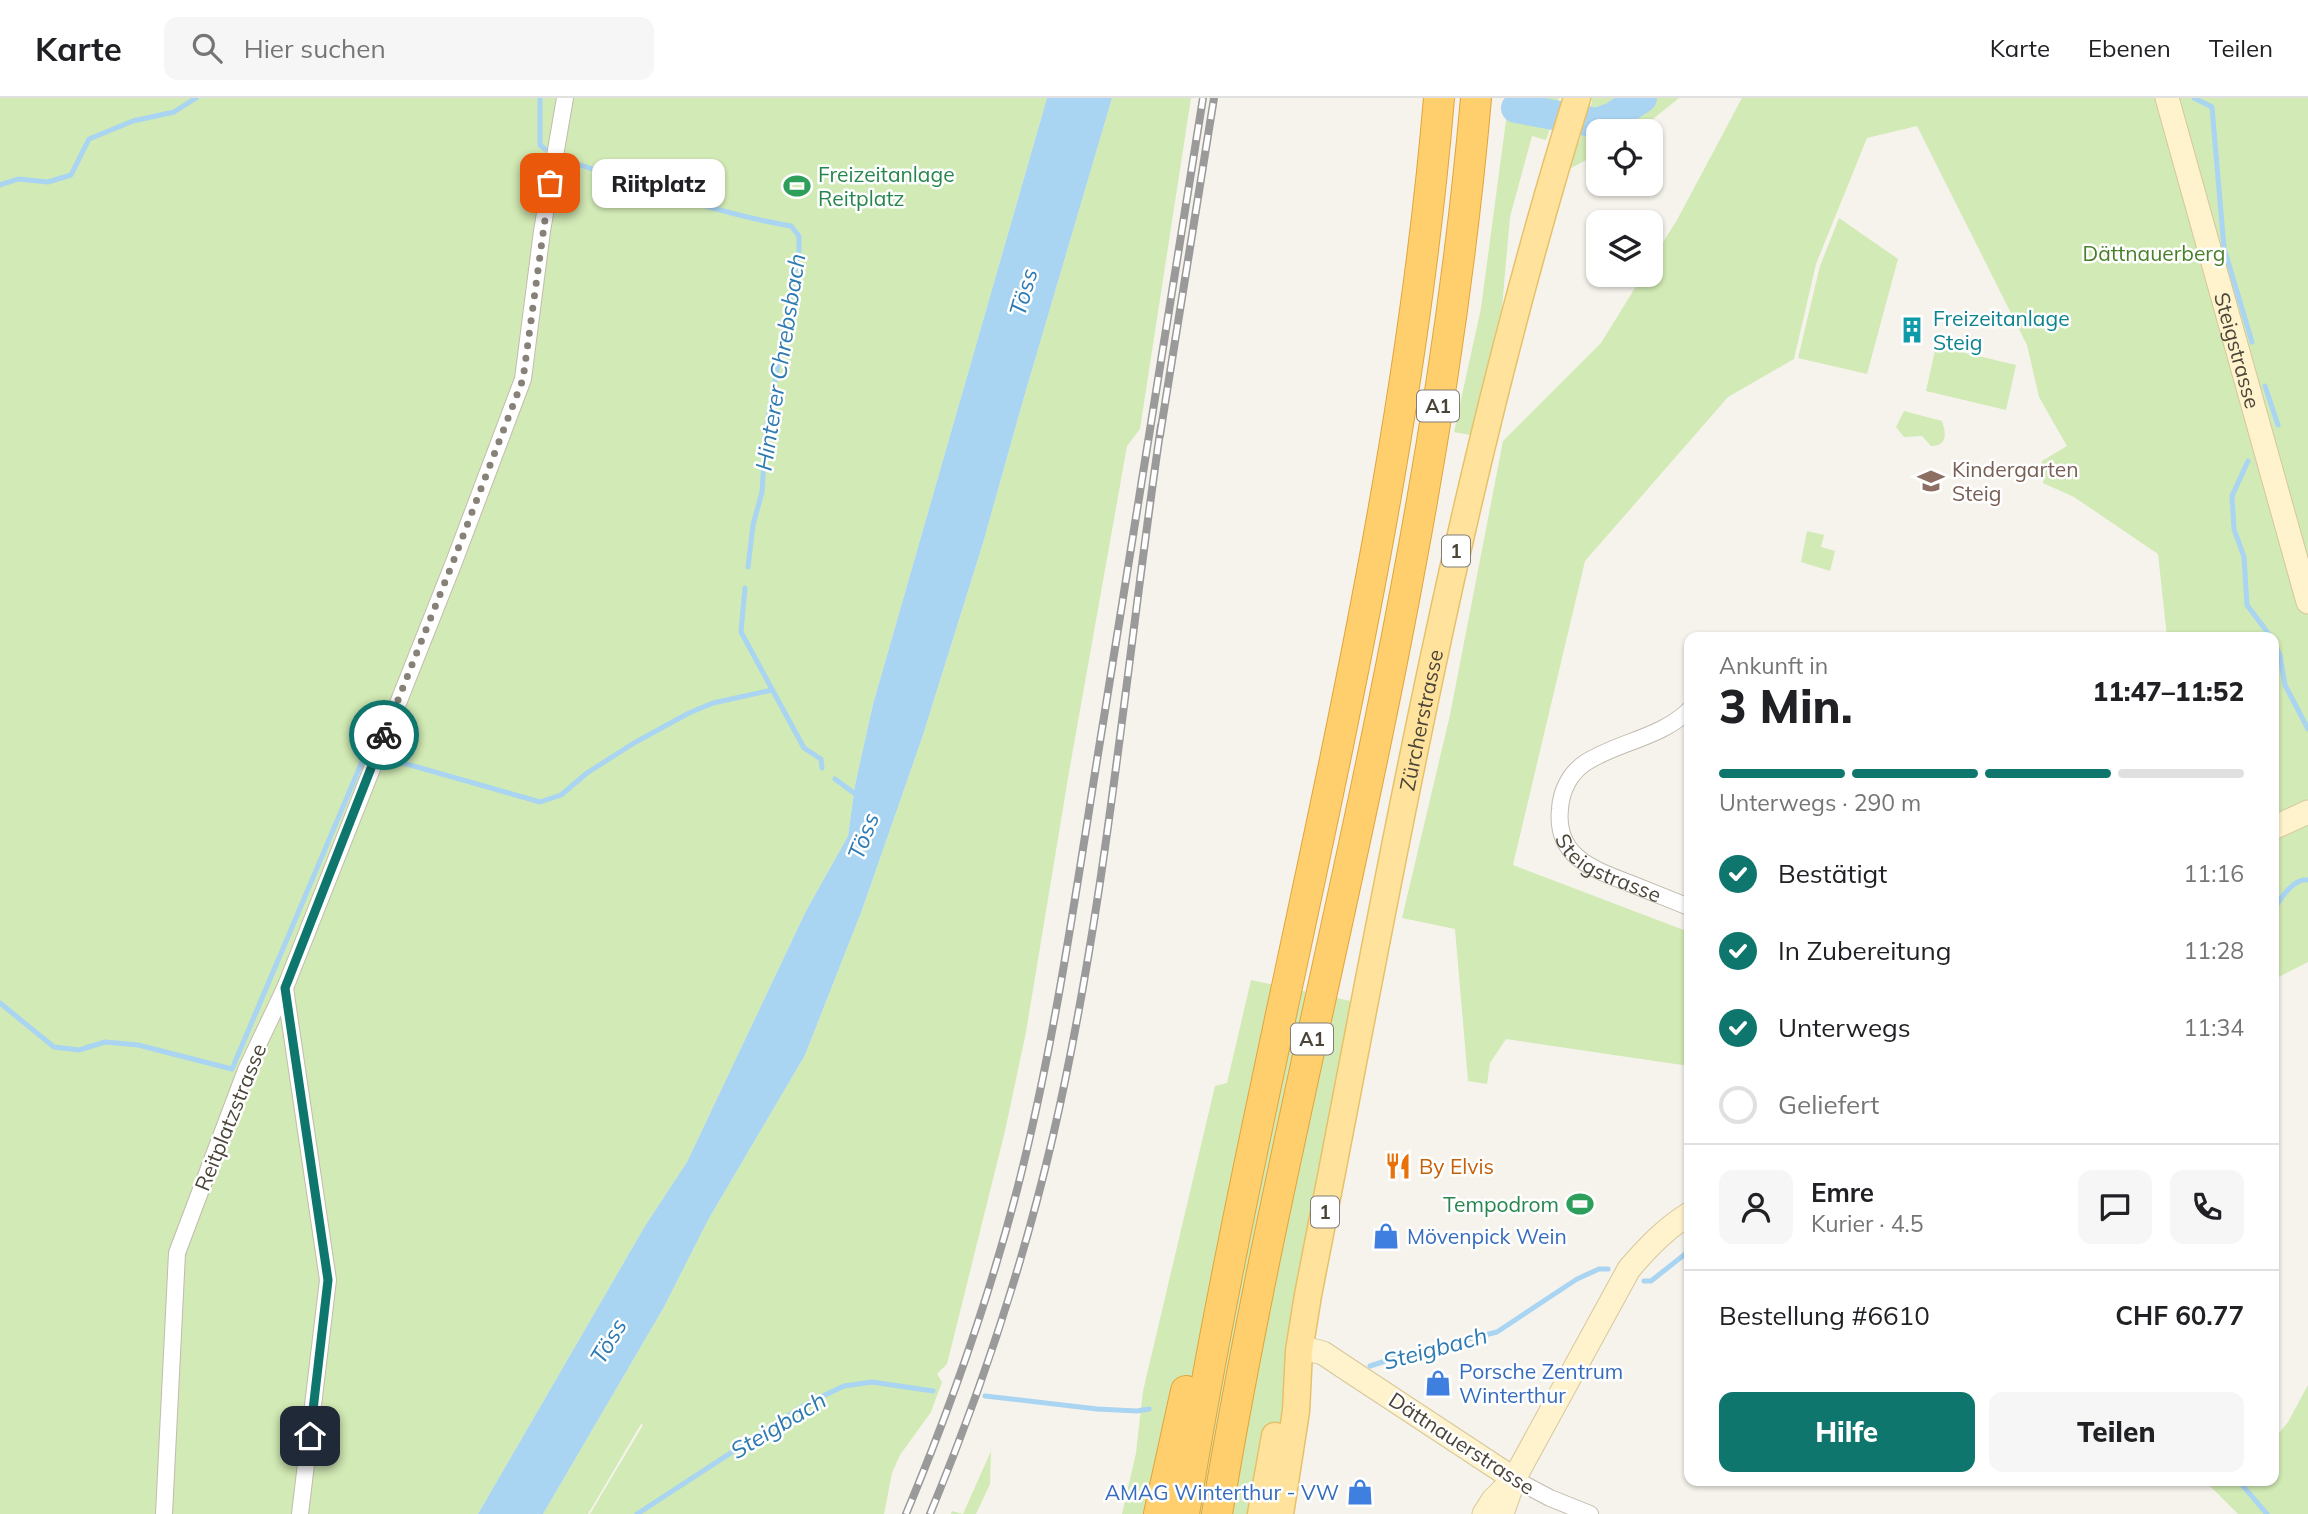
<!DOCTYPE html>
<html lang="de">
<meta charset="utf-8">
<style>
:root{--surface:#fff;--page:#f6f6f6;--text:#202124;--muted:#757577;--line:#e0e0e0;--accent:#0f766e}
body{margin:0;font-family:Mulish,sans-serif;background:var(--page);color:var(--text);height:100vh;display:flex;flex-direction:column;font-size:26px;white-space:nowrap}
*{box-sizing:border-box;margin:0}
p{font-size:23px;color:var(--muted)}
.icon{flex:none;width:38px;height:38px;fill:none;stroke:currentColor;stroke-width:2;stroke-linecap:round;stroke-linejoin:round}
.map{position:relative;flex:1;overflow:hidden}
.drawer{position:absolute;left:1684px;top:534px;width:595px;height:854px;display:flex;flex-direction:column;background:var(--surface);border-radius:14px;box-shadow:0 2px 5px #0004}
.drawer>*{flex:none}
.fabs{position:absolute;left:1586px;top:21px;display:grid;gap:14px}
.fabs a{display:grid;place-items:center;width:77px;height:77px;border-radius:14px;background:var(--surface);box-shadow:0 2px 5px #0004;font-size:35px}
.pin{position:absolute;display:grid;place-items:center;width:60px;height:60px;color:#fff;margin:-30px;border-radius:14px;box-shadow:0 4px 10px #0006}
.courier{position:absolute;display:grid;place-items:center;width:70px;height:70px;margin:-35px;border:5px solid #0f766e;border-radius:50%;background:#fff;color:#222;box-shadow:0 2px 9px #0007}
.bubble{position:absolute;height:49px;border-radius:14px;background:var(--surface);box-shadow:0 2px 5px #0004;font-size:23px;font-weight:800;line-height:49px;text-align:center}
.overview em{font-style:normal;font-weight:800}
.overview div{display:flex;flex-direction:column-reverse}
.overview{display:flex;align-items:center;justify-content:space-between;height:119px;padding:0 35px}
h1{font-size:46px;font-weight:800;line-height:52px}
.bar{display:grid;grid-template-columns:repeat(4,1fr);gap:10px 7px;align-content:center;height:84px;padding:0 35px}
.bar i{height:9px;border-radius:5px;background:var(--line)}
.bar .selected{background:var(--accent)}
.bar p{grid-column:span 4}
.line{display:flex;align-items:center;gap:18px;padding:0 35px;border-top:2px solid var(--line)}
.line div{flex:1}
.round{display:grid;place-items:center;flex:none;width:74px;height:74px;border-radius:14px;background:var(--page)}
ol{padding:0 35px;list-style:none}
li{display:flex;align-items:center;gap:21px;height:77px}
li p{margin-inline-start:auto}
li .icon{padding:7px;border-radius:50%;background:var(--accent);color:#fff;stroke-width:4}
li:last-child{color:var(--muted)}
li i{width:38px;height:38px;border:4px solid var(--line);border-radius:50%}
.primary-button{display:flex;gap:14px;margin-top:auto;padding:14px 35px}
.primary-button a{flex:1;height:80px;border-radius:14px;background:var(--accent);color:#fff;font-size:28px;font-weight:800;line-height:80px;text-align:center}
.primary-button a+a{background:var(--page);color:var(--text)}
header{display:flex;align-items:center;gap:42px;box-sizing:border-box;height:98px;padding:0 35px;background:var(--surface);border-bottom:2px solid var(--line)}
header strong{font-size:33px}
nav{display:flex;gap:38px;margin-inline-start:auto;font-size:24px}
.search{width:490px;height:63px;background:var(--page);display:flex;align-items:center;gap:18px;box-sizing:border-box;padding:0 24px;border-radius:14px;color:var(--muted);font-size:26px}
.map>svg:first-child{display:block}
.green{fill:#d2eab5}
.water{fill:#a9d4f2}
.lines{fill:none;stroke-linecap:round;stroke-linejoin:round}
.stream{stroke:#a9d4f2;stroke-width:5}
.river{stroke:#a9d4f2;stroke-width:30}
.street-casing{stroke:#c2bbae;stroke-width:18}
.secondary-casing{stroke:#d6c79b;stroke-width:25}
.primary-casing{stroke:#e6c16a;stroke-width:29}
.highway-casing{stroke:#e0a43c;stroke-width:32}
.street{stroke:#fff;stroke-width:16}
.secondary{stroke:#fff3cd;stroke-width:23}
.primary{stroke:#ffe39c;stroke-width:26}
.highway{stroke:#ffcf6e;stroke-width:30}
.rail-casing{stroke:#9a9a9a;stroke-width:8}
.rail{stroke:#fff;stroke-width:5;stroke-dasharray:16;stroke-linecap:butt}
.done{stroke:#878178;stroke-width:7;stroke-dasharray:0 12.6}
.route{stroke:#0f766e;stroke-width:9}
.labels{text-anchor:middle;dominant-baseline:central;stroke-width:5;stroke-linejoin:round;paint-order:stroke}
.shield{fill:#fff;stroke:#817c74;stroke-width:2}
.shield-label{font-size:19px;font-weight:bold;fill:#4b4439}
.leisure-label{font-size:21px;fill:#27864d;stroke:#fff;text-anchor:start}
.park-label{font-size:21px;fill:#4a7f2a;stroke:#fff}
.culture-label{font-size:21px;fill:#0d838f;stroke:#fff;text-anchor:start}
.street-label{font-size:21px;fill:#4b4439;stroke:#fff}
.education-label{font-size:21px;fill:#785e54;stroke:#fff;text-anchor:start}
.food-label{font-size:21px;fill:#c56008;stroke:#fff;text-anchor:start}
.shop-label{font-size:21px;fill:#366cbe;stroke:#fff;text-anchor:start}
.water-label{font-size:23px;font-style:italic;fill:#2e7ab2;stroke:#fff}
</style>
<header>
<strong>Karte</strong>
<div class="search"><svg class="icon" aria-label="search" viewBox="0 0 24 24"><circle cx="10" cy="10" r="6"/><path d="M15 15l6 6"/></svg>Hier suchen</div>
<nav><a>Karte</a><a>Ebenen</a><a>Teilen</a></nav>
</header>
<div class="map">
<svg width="2308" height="1416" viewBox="0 0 2308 1416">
<rect width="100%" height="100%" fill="#f6f3ec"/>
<g class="green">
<path d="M0 0H1047L873 606 855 687 848 738 806 813 687 1064 645 1128 478 1416H0Z"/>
<path d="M1112 0H1191L1140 331 1127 348 1069 674 1026 934 1005 1033 947 1266 937 1276 942 1284 931 1314 900 1357 892 1375 884 1416H590L643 1327 641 1326 588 1416H543L664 1209 708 1122 805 957 862 812 922 640 983 445 1024 299Z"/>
<path d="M1509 0H1559L1557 8 1519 5 1539 22 1552 24 1546 42 1532 38 1510 119 1502 209 1470 337 1454 334 1481 210Z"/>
<path d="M1591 0H1627C1615 8 1603 18 1588 16L1592 4Z"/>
<path d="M1656 0H1679L1638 33H1601L1621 25Z"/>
<path d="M1742 0H2308V864L2273 882V539H2167L2158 456 2074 399 2043 385 2044 380 2038 379 2042 363 2067 348 2039 299 2027 247 1917 28 1867 40 1816 166 1794 261 1728 299 1585 463 1513 767 1689 834V968L1506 941 1490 965 1487 986 1468 983 1455 831 1402 820 1450 617 1503 343 1601 245 1643 177H1650V165L1677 122Z"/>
<path d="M1583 32 1598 34V56L1571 70 1577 44H1579Z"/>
<path d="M1839 120 1898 161 1867 276 1798 260 1820 168Z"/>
<path d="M1936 248 2016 267 2006 312 1926 293Z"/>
<path d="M1904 313 1942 323C1946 335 1948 348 1931 348L1922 338 1904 339 1896 329Z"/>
<path d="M1807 433 1824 437 1821 449 1835 453 1830 473 1801 464Z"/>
<path d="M1251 882 1365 906 1280 1416H1122L1136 1355 1143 1293 1215 988 1227 985Z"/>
<path d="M2308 1287V1416H2238L2205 1383 2273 1382V1342L2288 1324Z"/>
<path d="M991 1353 990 1386 976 1416H951L952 1413 963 1416Z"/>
</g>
<g class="water">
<path d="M1047 0H1112L1024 299 983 445 922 640 862 812 805 957 708 1122 664 1209 543 1416H478L645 1128 687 1064 806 813 848 738 855 687 873 606Z"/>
<path d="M1627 0H1656C1633 17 1612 37 1583 32L1588 16H1602Z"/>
<path d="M1522 4 1557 8 1552 24 1519 16 1516 9Z"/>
</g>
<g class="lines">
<g class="stream">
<path d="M540 0V47L545 51"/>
<path d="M2194 0 2212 9 2224 150 2252 244"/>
<path d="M566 62C639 87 714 115 791 128L799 138V153L766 331 762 394 753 427 748 469"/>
<path d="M0 87 18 81 48 84 71 77 89 41 133 23 174 14 196 0"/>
<path d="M2265 288 2278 327"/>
<path d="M2248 363 2232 398 2234 431 2244 459 2247 507 2271 539"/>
<path d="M745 490 741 534 804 650 821 661 822 670"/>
<path d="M2273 543 2280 557 2285 587 2308 631"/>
<path d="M389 661 540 704 561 697 587 675 634 645 689 615 713 605 772 592"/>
<path d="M835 681 858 698"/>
<path d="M2273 813C2280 801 2293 780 2308 782"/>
<path d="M0 905 54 949 79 952 105 944 138 947 232 971 367 652"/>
<path d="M1644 1183H1651L1689 1153"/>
<path d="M1370 1268 1410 1255 1497 1234 1577 1181 1599 1171H1608"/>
<path d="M985 1298 1097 1311 1137 1313 1149 1311"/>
<path d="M2238 1382 2267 1416"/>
<path d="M637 1416 806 1306 844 1288 872 1284 933 1293"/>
</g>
<path class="river" d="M1516 10 1597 25 1613 19 1642 0"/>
<g class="street-casing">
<g id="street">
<path id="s1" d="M1689 612C1661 640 1617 644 1585 665 1570 675 1561 693 1560 711 1555 758 1592 771 1629 785 1649 793 1669 801 1689 809"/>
<path d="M285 890 328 1182 300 1416"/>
<path d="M1514 1381 1550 1400 1590 1416"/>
<path d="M164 1416 177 1155 246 972 285 890 454 464 523 281 542 133 565 0"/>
</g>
</g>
<g class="secondary-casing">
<g id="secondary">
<path id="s2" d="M2167 0 2308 504"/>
<path d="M2273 730 2308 714"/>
<path d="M1300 1249 1323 1255 1347 1271 1514 1381"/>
<path d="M1484 1416 1493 1402 1507 1388"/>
<path d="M1502 1416 1514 1381 1629 1171C1647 1150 1665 1131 1689 1116"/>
</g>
</g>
<g class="primary-casing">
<g id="primary">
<path d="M1261 1416 1275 1338"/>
<path id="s3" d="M1280 1416 1296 1313 1299 1253 1308 1197C1387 796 1455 391 1577 0"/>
</g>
</g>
<g class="highway-casing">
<g id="highway">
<path d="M1159 1416 1186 1293"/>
<path d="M1184 1416C1260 942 1399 479 1439 0"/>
<path d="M1217 1416C1269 1102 1350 793 1408 480 1438 321 1462 161 1476 0"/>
</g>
</g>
<use href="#street" class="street"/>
<use href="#secondary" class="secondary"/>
<use href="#primary" class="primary"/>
<use href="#highway" class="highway"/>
<g class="rail-casing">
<g id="rail">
<path d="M1160 337 1214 0"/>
<path d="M906 1416C950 1311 988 1203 1017 1092 1057 937 1078 777 1104 619 1137 413 1170 206 1203 0"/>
<path d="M930 1416C981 1293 1023 1167 1053 1038 1107 804 1126 565 1161 328"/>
</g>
</g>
<use href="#rail" class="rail"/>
</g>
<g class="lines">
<path class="done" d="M384 637 453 464 523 281 550 85"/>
<path class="route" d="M310 1338 328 1182 285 890 384 637"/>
</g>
<defs>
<g id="stadium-bare" transform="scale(2.1)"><path d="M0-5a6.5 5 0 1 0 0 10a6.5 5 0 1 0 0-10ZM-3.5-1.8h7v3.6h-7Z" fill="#2e9e5b" stroke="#fff" stroke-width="2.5" paint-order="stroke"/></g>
<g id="building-bare" transform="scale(2.1)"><path d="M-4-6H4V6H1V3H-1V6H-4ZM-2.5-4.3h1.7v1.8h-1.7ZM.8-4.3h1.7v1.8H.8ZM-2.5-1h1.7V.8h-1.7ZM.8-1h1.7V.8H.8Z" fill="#0f9aa8" stroke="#fff" stroke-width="2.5" paint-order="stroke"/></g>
<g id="school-bare" transform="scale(2.1)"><path d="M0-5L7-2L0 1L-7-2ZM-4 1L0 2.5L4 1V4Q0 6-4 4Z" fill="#8d6e63" stroke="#fff" stroke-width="2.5" paint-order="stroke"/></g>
<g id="restaurant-bare" transform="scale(2.1)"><path d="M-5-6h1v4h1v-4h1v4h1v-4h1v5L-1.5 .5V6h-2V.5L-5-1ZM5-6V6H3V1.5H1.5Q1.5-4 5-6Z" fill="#e8710a" stroke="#fff" stroke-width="2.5" paint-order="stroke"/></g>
<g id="shop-bare" transform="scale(2.1)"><path d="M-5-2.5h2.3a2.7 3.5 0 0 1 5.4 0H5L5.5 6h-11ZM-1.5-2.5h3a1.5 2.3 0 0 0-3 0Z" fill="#3f7fe0" stroke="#fff" stroke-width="2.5" paint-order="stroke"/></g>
</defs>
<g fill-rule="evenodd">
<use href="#stadium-bare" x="797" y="88"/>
<use href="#building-bare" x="1912" y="232"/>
<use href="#school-bare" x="1931" y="383"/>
<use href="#restaurant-bare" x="1398" y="1068"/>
<use href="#stadium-bare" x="1580" y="1106"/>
<use href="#shop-bare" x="1386" y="1138"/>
<use href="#shop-bare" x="1438" y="1285"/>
<use href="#shop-bare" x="1360" y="1394"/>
</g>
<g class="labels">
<g class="shield">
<rect x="1417" y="292.5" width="42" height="31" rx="5"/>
<rect x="1442" y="437.5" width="28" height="31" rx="5"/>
<rect x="1291" y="925.5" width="42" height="31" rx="5"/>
<rect x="1311" y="1098.5" width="28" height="31" rx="5"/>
</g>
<g class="shield-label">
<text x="1438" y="308">A1</text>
<text x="1456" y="453">1</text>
<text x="1312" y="941">A1</text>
<text x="1325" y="1114">1</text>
</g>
<g class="leisure-label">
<text x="818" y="76">Freizeitanlage<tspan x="818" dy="24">Reitplatz</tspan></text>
<text x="1559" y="1106" text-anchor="end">Tempodrom</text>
</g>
<g class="park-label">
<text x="2154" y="155">Dättnauerberg</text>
</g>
<g class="culture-label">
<text x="1933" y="220">Freizeitanlage<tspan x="1933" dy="24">Steig</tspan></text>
</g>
<g class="street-label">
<text stroke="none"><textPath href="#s2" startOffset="262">Steigstrasse</textPath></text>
<text stroke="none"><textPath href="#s3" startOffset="807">Zürcherstrasse</textPath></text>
<text stroke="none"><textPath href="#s1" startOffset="257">Steigstrasse</textPath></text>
<text transform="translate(230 1019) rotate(-68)">Reitplatzstrasse</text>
<text transform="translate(1462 1345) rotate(33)">Dättnauerstrasse</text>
</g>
<g class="education-label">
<text x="1952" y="371">Kindergarten<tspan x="1952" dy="24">Steig</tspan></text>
</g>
<g class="food-label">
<text x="1419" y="1068">By Elvis</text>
</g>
<g class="shop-label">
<text x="1407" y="1138">Mövenpick Wein</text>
<text x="1459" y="1273">Porsche Zentrum<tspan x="1459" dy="24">Winterthur</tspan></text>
<text x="1339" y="1394" text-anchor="end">AMAG Winterthur - VW</text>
</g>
<g class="water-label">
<text transform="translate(1023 194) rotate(-74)">Töss</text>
<text transform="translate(780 264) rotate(-81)">Hinterer Chrebsbach</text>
<text transform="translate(863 738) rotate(-69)">Töss</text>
<text transform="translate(608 1243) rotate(-59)">Töss</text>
<text transform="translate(1435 1250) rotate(-15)">Steigbach</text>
<text transform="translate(778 1327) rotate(-31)">Steigbach</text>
</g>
</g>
</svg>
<div class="fabs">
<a><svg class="icon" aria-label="locate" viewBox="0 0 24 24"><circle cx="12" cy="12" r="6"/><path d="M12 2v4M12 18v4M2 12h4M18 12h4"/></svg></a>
<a><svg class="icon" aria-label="layers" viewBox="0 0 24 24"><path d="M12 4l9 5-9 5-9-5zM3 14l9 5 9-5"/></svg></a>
</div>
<div class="pin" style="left:550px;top:85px;background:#ea580c"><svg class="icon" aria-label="bag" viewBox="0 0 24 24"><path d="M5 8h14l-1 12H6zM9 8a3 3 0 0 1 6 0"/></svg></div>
<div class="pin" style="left:310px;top:1338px;background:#1f2937"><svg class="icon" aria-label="home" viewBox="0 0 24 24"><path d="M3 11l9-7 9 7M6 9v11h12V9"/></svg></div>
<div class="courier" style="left:384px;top:637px"><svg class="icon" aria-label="bike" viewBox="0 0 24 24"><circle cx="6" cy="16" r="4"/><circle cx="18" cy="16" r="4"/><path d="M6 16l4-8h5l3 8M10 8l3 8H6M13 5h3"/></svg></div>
<div class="bubble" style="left:592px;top:61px;width:133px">Riitplatz</div>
<section class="drawer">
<div class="overview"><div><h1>3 Min.</h1><p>Ankunft in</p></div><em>11:47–11:52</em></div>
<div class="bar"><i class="selected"></i><i class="selected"></i><i class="selected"></i><i></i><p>Unterwegs · 290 m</p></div>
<ol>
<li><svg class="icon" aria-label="check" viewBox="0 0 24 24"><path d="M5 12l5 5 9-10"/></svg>Bestätigt<p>11:16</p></li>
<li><svg class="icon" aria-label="check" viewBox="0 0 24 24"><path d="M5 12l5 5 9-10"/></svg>In Zubereitung<p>11:28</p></li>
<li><svg class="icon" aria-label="check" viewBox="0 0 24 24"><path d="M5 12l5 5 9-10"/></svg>Unterwegs<p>11:34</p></li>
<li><i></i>Geliefert</li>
</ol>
<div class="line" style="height:126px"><a class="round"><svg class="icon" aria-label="person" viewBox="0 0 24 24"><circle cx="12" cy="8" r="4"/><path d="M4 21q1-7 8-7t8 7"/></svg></a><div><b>Emre</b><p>Kurier · 4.5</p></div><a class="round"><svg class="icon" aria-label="chat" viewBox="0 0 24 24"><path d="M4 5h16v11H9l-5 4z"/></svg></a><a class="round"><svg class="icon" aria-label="phone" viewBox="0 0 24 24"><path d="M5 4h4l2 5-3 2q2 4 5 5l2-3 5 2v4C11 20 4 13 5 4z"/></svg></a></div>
<div class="line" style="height:91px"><div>Bestellung #6610</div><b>CHF 60.77</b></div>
<div class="primary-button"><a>Hilfe</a><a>Teilen</a></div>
</section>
</div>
